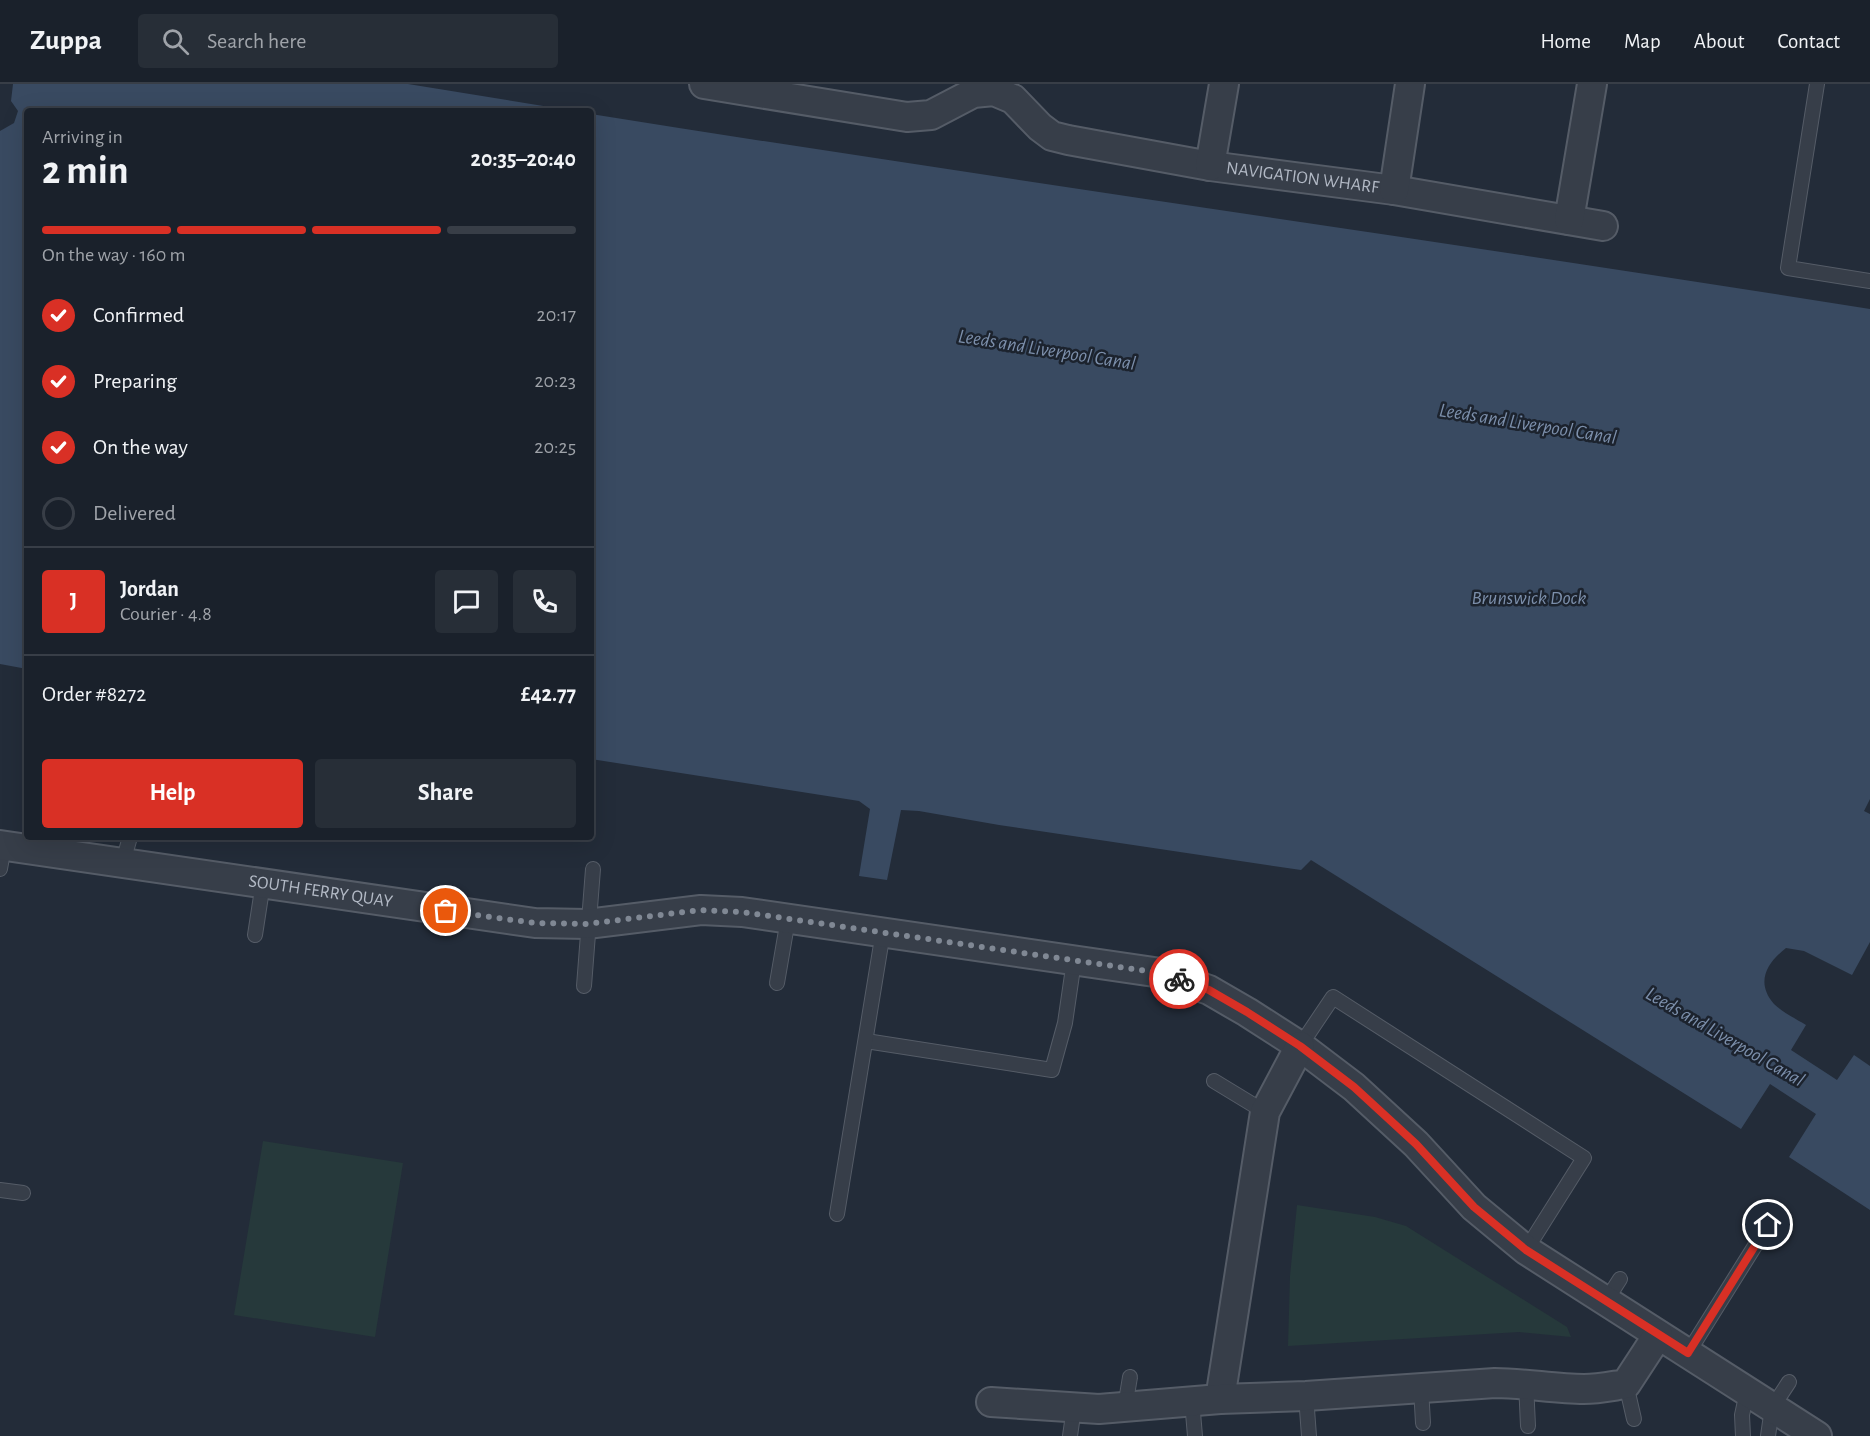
<!DOCTYPE html>
<meta charset="utf-8">
<style>
:root{--surface:#1a212b;--page:#272e37;--text:#f1f3f6;--muted:#9fa3a9;--line:#383e47;--accent:#d93025}
body{margin:0;font-family:"Alegreya Sans",sans-serif;background:var(--page);color:var(--text);height:100vh;display:flex;flex-direction:column;font-size:22px;white-space:nowrap}
*{box-sizing:border-box;margin:0}
p{font-size:20px;color:var(--muted)}
.icon{flex:none;width:33px;height:33px;fill:none;stroke:currentColor;stroke-width:2;stroke-linecap:round;stroke-linejoin:round}
.map{position:relative;flex:1;overflow:hidden}
.side{position:absolute;left:24px;top:24px;width:570px;height:732px;display:flex;flex-direction:column;background:var(--surface);border-radius:6px;box-shadow:0 6px 24px #0002,0 0 0 2px var(--line)}
.side>*{flex:none}
.pin{position:absolute;display:grid;place-items:center;width:51px;height:51px;color:#fff;margin:-26px;border:3px solid #fff;border-radius:50%;box-shadow:0 2px 6px #0007}
.courier{position:absolute;display:grid;place-items:center;width:60px;height:60px;margin:-30px;border:4px solid #d93025;border-radius:50%;background:#fff;color:#222;box-shadow:0 2px 8px #0007}
.headline em{font-style:normal;font-weight:600}
.headline div{display:flex;flex-direction:column-reverse}
.headline{display:flex;align-items:center;justify-content:space-between;height:102px;padding:0 18px}
h1{font-size:39px;font-weight:600;line-height:45px}
.bar{display:grid;grid-template-columns:repeat(4,1fr);gap:9px 6px;align-content:center;height:72px;padding:0 18px}
.bar i{height:8px;border-radius:4px;background:var(--line)}
.bar .on{background:var(--accent)}
.bar p{grid-column:span 4}
.line{display:flex;align-items:center;gap:15px;padding:0 18px;border-top:2px solid var(--line)}
.line div{flex:1}
.round{display:grid;place-items:center;flex:none;width:63px;height:63px;border-radius:6px;background:var(--page)}
ol{padding:0 18px;list-style:none}
li{display:flex;align-items:center;gap:18px;height:66px}
li p{margin-inline-start:auto}
li .icon{padding:6px;border-radius:50%;background:var(--accent);color:#fff;stroke-width:4}
li:last-child{color:var(--muted)}
li i{width:33px;height:33px;border:3px solid var(--line);border-radius:50%}
.button{display:flex;gap:12px;margin-top:auto;padding:12px 18px}
.button a{flex:1;height:69px;border-radius:6px;background:var(--accent);color:#fff;font-size:24px;font-weight:600;line-height:69px;text-align:center}
.button a+a{background:var(--page);color:var(--text)}
header{display:flex;align-items:center;gap:36px;box-sizing:border-box;height:84px;padding:0 30px;background:var(--surface);border-bottom:2px solid var(--line)}
header strong{font-size:28px}
nav{display:flex;gap:33px;margin-inline-start:auto;font-size:21px}
.search{width:420px;height:54px;background:var(--page);display:flex;align-items:center;gap:15px;box-sizing:border-box;padding:0 21px;border-radius:6px;color:var(--muted);font-size:22px}
.map>svg:first-child{display:block}
.green{fill:#26393b}
.water{fill:#394a61}
.lines{fill:none;stroke-linecap:round;stroke-linejoin:round}
.service-casing{stroke:#555c67;stroke-width:16}
.minor-casing{stroke:#555c67;stroke-width:32}
.service{stroke:#373e49;stroke-width:14}
.minor{stroke:#373e49;stroke-width:28}
.done{stroke:#808894;stroke-width:6;stroke-dasharray:0 10.8}
.route{stroke:#d93025;stroke-width:8}
.labels{text-anchor:middle;dominant-baseline:central;stroke-width:5;stroke-linejoin:round;paint-order:stroke}
.street-label{font-size:18px;fill:#b2b9c5;stroke:#1c232e}
.water-label{font-size:20px;font-style:italic;fill:#7c8fab;stroke:#1c232e}
</style>
<header>
<strong>Zuppa</strong>
<div class="search"><svg class="icon" aria-label="search" viewBox="0 0 24 24"><circle cx="10" cy="10" r="6"/><path d="M15 15l6 6"/></svg>Search here</div>
<nav><a>Home</a><a>Map</a><a>About</a><a>Contact</a></nav>
</header>
<div class="map">
<svg width="1870" height="1352" viewBox="0 0 1870 1352">
<rect width="100%" height="100%" fill="#232c39"/>
<g class="green">
<path d="M263 1057 403 1079 375 1253 234 1231Z"/>
<path d="M1297 1121 1375 1133 1406 1142 1567 1243 1571 1253 1519 1248 1288 1262 1290 1192Z"/>
</g>
<g class="water">
<path d="M13 0H408L574 27H27V585L0 580V47L14 39 18 27 11 17Z"/>
<path d="M591 30C1017 98 1444 157 1870 225V715L1864 727 1870 730V858L1852 891 1804 867 1786 864C1767 879 1755 898 1774 920 1782 928 1796 935 1806 941L1791 966 1837 996 1854 971 1870 982V1126L1789 1073 1816 1030 1770 1000 1741 1045 1311 776 1301 786 999 741 919 727 901 726 887 796 859 792 870 725 859 717 591 675Z"/>
</g>
<g class="lines">
<g class="service-casing">
<g id="service">
<path d="M1817 0 1788 184 1870 197"/>
<path d="M123 778 130 753"/>
<path d="M0 785 4 762"/>
<path d="M255 851 263 799"/>
<path d="M777 899 788 835"/>
<path d="M584 902 593 785"/>
<path d="M866 957 1052 986 1065 939 1074 877"/>
<path d="M1300 962 1333 913 1584 1074 1526 1166"/>
<path d="M1214 997 1265 1028"/>
<path d="M0 1106 23 1109"/>
<path d="M837 1130 883 848"/>
<path d="M1606 1217 1620 1195"/>
<path d="M1688 1269 1768 1141"/>
<path d="M1526 1299 1528 1342"/>
<path d="M1626 1300 1634 1335"/>
<path d="M1421 1304 1423 1339"/>
<path d="M1306 1312 1309 1352"/>
<path d="M1192 1317 1195 1352"/>
<path d="M1125 1323 1130 1293"/>
<path d="M1070 1352 1074 1324"/>
<path d="M1743 1352 1742 1331 1747 1308"/>
<path d="M1768 1352 1772 1324 1789 1298"/>
</g>
</g>
<g class="minor-casing">
<g id="minor">
<path id="s1" d="M704 0 907 33 931 31 973 9 994 7 1013 15 1040 43 1052 52 1068 56 1210 82 1394 106 1603 142"/>
<path d="M1210 82 1224 0"/>
<path d="M1394 106 1410 0"/>
<path d="M1569 136 1592 0"/>
<path id="s2" d="M0 761 535 839 587 840 701 826 742 828 1161 889 1209 906 1247 928 1300 962 1354 1003 1416 1060 1474 1123 1526 1166 1817 1352"/>
<path d="M1220 1315 1265 1028 1300 962"/>
<path d="M991 1318 1099 1325 1220 1315 1306 1312 1495 1299C1525 1299 1555 1305 1584 1305 1598 1305 1612 1302 1626 1300L1658 1251"/>
</g>
</g>
<use href="#service" class="service"/>
<use href="#minor" class="minor"/>
</g>
<g class="lines">
<path class="done" d="M446 827 535 839 587 840 700 826 742 828 1161 889 1179 895"/>
<path class="route" d="M1179 895 1209 906 1247 928 1300 962 1354 1003 1416 1060 1474 1123 1526 1166 1688 1269 1768 1141"/>
</g>
<g class="labels">
<g class="street-label">
<text stroke="none"><textPath href="#s1" startOffset="627">NAVIGATION WHARF</textPath></text>
<text stroke="none"><textPath href="#s2" startOffset="324">SOUTH FERRY QUAY</textPath></text>
</g>
<g class="water-label">
<text transform="translate(1047 266) rotate(9)">Leeds and Liverpool Canal</text>
<text transform="translate(1528 340) rotate(9)">Leeds and Liverpool Canal</text>
<text x="1529" y="514">Brunswick Dock</text>
<text transform="translate(1725 953) rotate(30)">Leeds and Liverpool Canal</text>
</g>
</g>
</svg>
<div class="pin" style="left:446px;top:827px;background:#ea580c"><svg class="icon" aria-label="bag" viewBox="0 0 24 24"><path d="M5 8h14l-1 12H6zM9 8a3 3 0 0 1 6 0"/></svg></div>
<div class="pin" style="left:1768px;top:1141px;background:#1f2937"><svg class="icon" aria-label="home" viewBox="0 0 24 24"><path d="M3 11l9-7 9 7M6 9v11h12V9"/></svg></div>
<div class="courier" style="left:1179px;top:895px"><svg class="icon" aria-label="bike" viewBox="0 0 24 24"><circle cx="6" cy="16" r="4"/><circle cx="18" cy="16" r="4"/><path d="M6 16l4-8h5l3 8M10 8l3 8H6M13 5h3"/></svg></div>
<section class="side">
<div class="headline"><div><h1>2 min</h1><p>Arriving in</p></div><em>20:35–20:40</em></div>
<div class="bar"><i class="on"></i><i class="on"></i><i class="on"></i><i></i><p>On the way · 160 m</p></div>
<ol>
<li><svg class="icon" aria-label="check" viewBox="0 0 24 24"><path d="M5 12l5 5 9-10"/></svg>Confirmed<p>20:17</p></li>
<li><svg class="icon" aria-label="check" viewBox="0 0 24 24"><path d="M5 12l5 5 9-10"/></svg>Preparing<p>20:23</p></li>
<li><svg class="icon" aria-label="check" viewBox="0 0 24 24"><path d="M5 12l5 5 9-10"/></svg>On the way<p>20:25</p></li>
<li><i></i>Delivered</li>
</ol>
<div class="line" style="height:108px"><b class="round" style="background:var(--accent);color:#fff">J</b><div><b>Jordan</b><p>Courier · 4.8</p></div><a class="round"><svg class="icon" aria-label="chat" viewBox="0 0 24 24"><path d="M4 5h16v11H9l-5 4z"/></svg></a><a class="round"><svg class="icon" aria-label="phone" viewBox="0 0 24 24"><path d="M5 4h4l2 5-3 2q2 4 5 5l2-3 5 2v4C11 20 4 13 5 4z"/></svg></a></div>
<div class="line" style="height:78px"><div>Order #8272</div><b>£42.77</b></div>
<div class="button"><a>Help</a><a>Share</a></div>
</section>
</div>
